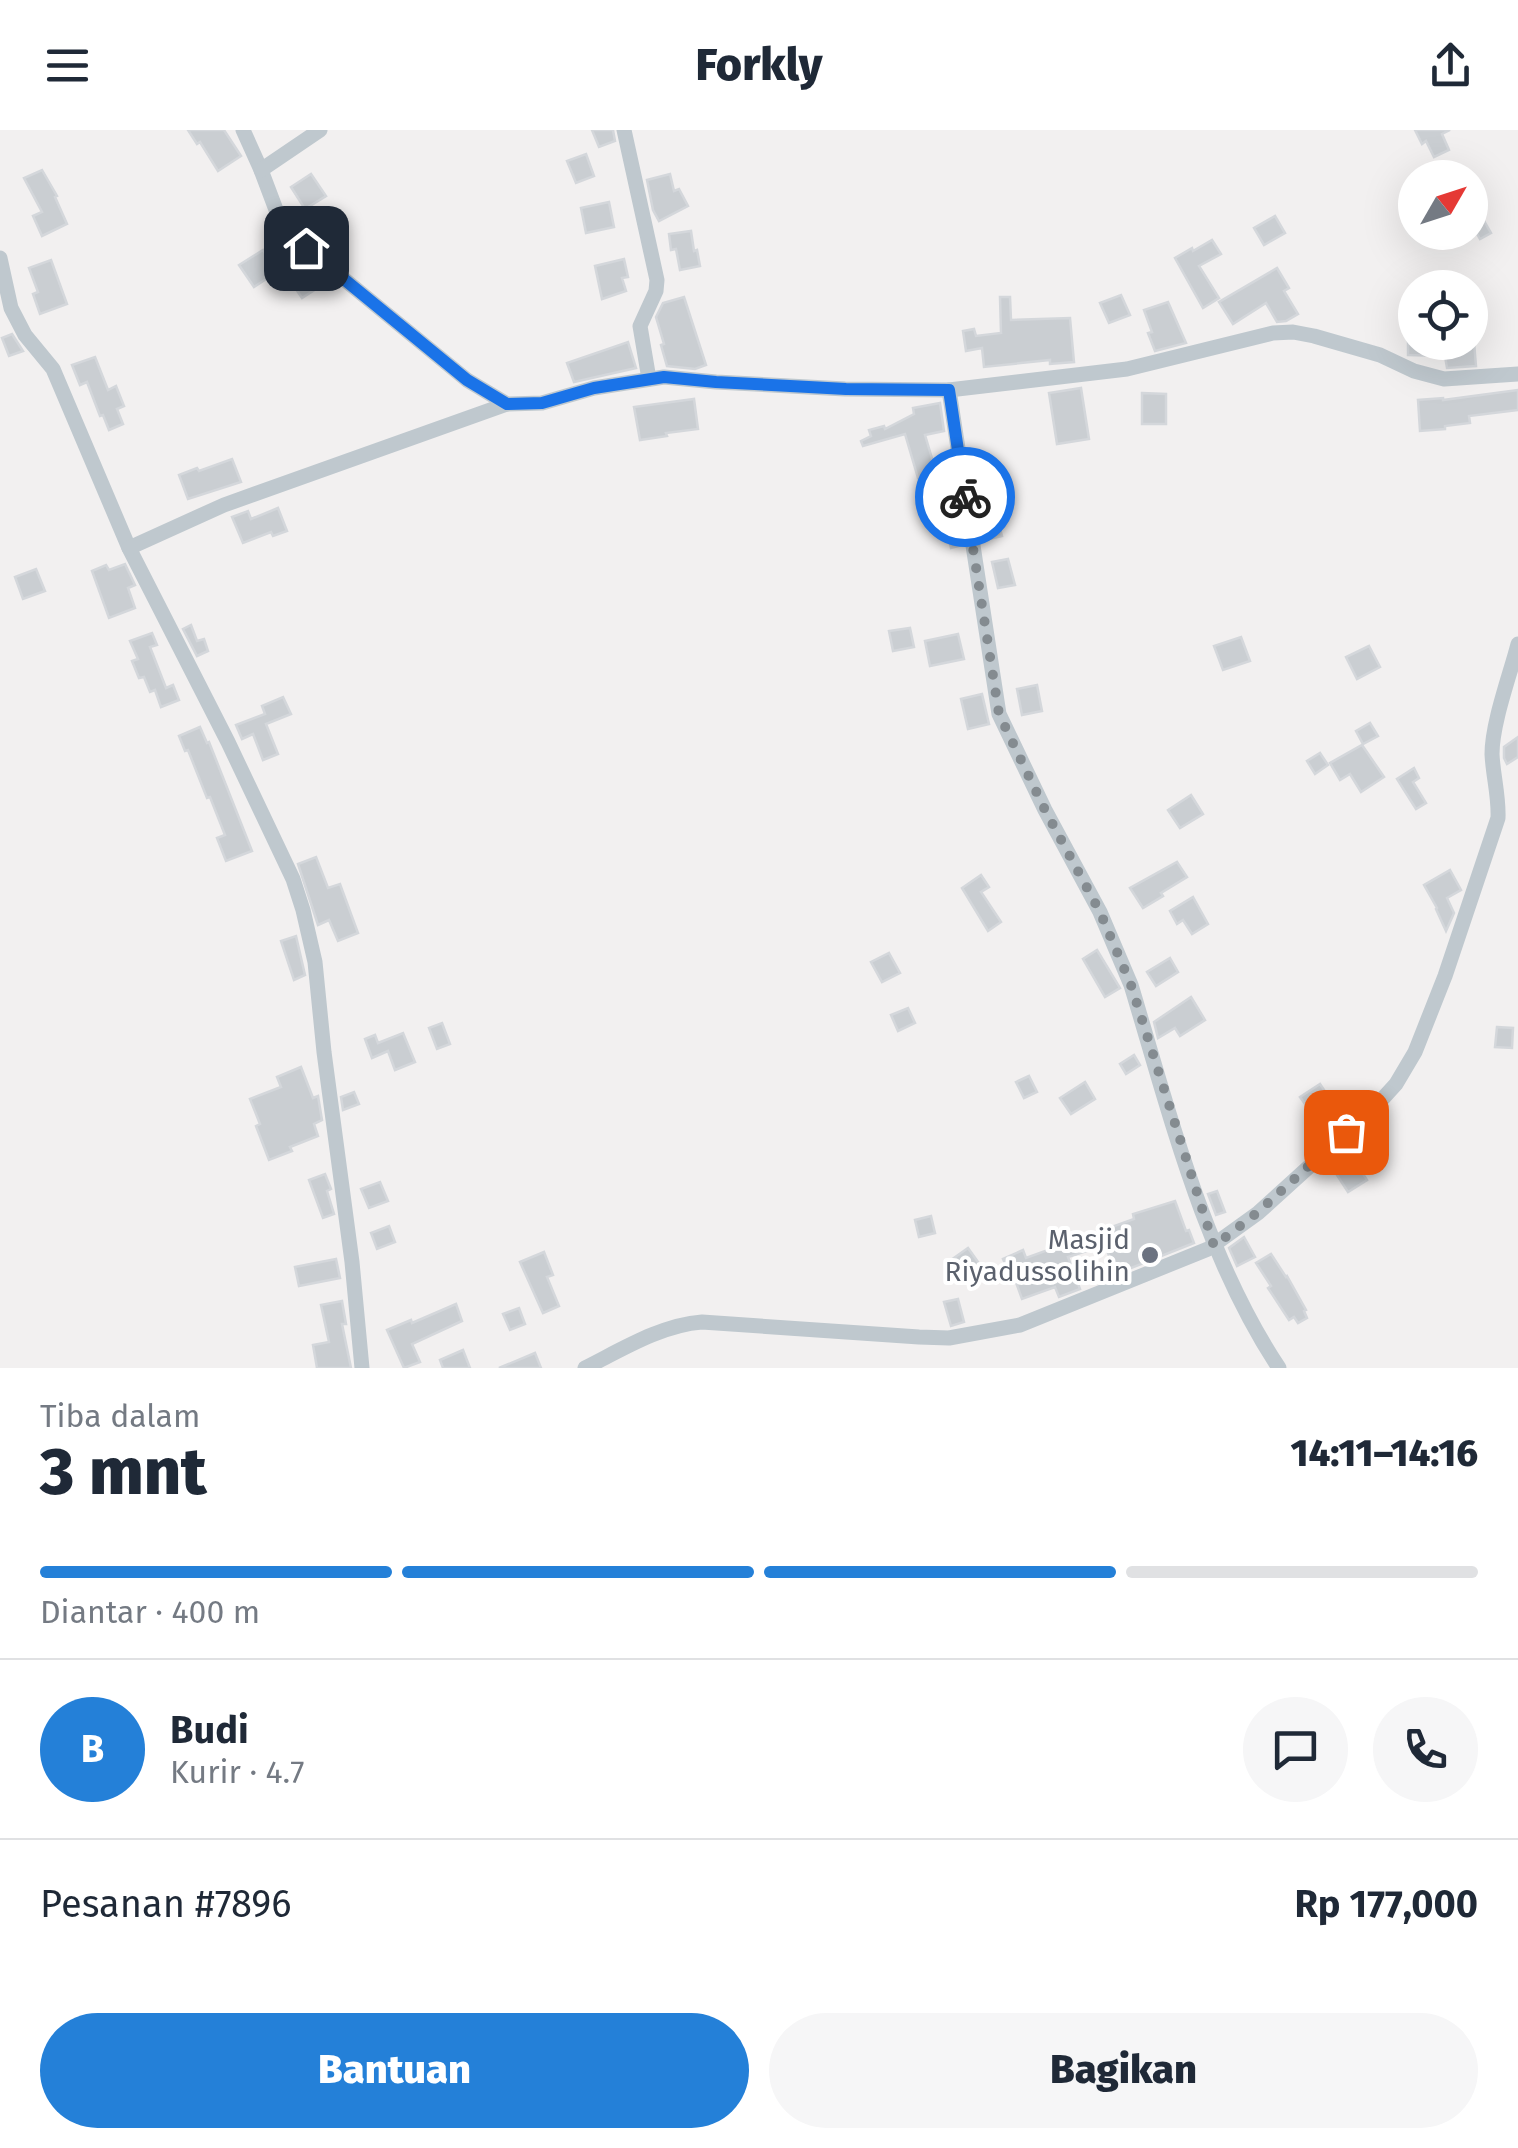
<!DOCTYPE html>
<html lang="id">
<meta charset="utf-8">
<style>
:root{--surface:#fff;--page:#f6f6f7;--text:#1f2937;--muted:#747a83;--line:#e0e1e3;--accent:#2480d8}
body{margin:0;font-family:"Fira Sans",sans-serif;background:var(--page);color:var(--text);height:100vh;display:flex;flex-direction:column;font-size:38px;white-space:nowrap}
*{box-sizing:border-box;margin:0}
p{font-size:32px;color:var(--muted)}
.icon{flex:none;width:55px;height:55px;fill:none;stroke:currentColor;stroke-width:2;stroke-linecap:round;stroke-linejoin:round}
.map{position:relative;height:1238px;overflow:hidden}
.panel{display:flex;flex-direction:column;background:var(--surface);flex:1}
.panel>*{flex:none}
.needle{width:65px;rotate:51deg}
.fabs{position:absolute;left:1398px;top:30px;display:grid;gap:20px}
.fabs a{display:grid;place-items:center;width:90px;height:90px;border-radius:50%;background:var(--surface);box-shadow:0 10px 40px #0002;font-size:50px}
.pin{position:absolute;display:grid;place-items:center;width:85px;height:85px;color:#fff;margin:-42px;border-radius:20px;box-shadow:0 5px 15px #0006}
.courier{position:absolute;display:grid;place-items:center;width:100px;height:100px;margin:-50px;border:8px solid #1a73e8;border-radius:50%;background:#fff;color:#222;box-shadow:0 2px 12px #0007}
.headline em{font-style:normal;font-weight:800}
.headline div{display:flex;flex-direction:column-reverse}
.headline{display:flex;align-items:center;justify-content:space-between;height:170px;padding:0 40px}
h1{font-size:65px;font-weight:800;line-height:75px}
.bar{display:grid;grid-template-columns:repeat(4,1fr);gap:15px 10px;align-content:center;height:120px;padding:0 40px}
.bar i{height:12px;border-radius:8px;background:var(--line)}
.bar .current{background:var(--accent)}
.bar p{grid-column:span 4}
.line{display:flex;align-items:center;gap:25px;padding:0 40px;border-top:2px solid var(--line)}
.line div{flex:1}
.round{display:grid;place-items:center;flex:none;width:105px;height:105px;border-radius:52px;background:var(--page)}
.primary-button{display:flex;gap:20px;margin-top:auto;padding:20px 40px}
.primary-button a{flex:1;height:115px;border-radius:60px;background:var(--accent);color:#fff;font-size:40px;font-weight:800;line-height:115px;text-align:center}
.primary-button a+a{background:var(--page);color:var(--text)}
header{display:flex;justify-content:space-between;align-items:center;height:130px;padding:0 40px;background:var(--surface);font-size:45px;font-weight:800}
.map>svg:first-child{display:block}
.building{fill:#caced2;stroke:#d4d7db;stroke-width:2.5}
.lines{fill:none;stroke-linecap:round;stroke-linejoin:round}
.minor{stroke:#bfc8ce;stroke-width:15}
.done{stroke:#848b90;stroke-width:10;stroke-dasharray:0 18}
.route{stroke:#1a73e8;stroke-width:12}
.worship-dot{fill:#6b7280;stroke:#fff;stroke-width:4}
.labels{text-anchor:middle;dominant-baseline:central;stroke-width:8;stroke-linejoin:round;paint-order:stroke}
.worship-label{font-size:28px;fill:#5b616d;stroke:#fff;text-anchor:end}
</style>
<header><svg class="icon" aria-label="menu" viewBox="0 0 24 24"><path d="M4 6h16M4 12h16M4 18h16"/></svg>Forkly<svg class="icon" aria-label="share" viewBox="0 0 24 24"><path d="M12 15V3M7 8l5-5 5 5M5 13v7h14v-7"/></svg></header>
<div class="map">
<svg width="1518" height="1238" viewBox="0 0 1518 1238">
<rect width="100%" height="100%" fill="#f2f0f0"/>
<g class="building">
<path d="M188 0H224L241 26 218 41 200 12 197 14Z"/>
<path d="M592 0H613L615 11 599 17Z"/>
<path d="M1415 0H1450L1442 4 1449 20 1434 27 1426 11 1422 14Z"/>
<path d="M586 24 594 46 576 53 567 31Z"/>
<path d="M42 40 57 66 55 67 67 94 42 106 33 86 42 82 24 48Z"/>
<path d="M311 44 326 66 305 79 291 57Z"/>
<path d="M670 44 674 61 679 59 688 76 659 91 653 80 647 50Z"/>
<path d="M609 72 614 97 586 103 581 78Z"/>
<path d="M1479 82 1491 103 1480 109 1476 102 1470 105V87Z"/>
<path d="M1275 86 1285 103 1264 115 1254 98Z"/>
<path d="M691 101 694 121 697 120 700 136 680 140 676 119 671 120 669 104Z"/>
<path d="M1212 110 1221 124 1199 136 1219 168 1203 178 1175 128 1192 118 1193 121Z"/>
<path d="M263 120 277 142 254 157 239 135Z"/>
<path d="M624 129 628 147 622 148 626 161 602 169 595 136Z"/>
<path d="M51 130 67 174 40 184 33 164 38 162 29 138Z"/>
<path d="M1277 138 1289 158 1284 161 1298 184 1286 191 1277 192 1266 173 1233 194 1219 172Z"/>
<path d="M312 139 322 155 302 168 292 153Z"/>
<path d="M1121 165 1130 185 1109 193 1100 173Z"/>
<path d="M684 167 706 235 695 239 667 236 661 215 664 214 656 187 663 173Z"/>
<path d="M1000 167H1010L1011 190 1070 188 1074 232 1050 234V230L984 237 982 218 966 221 963 201 974 199 976 206 1001 203Z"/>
<path d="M1168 172 1186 213 1155 221 1148 203 1152 202 1144 180Z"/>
<path d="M12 204 23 221 9 226 2 208Z"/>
<path d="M628 212 636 238 574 252 567 233Z"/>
<path d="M1408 212H1474L1476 236 1447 238 1445 226 1408 225Z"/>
<path d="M95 227 108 260 116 256 124 276 117 279 123 294 109 300 103 285 100 286 87 252 80 255 72 235Z"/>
<path d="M1081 258 1089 309 1057 314 1049 263Z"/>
<path d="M1518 260V280L1469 286 1470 293 1445 296V299L1420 301 1418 270 1443 268V270Z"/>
<path d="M1142 263 1166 264V294H1142Z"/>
<path d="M694 269 698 299 666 303 667 306 640 310 634 277Z"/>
<path d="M940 273 944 301 925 305 940 355H943L947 370 931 375 922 347 918 348 905 304 863 316 861 311 871 306 869 300 884 296 885 299 914 284 913 278Z"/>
<path d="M232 329 241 352 188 369 179 345 197 338 199 341Z"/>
<path d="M278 378 287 401 273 406 271 402 243 413 232 387 248 381 251 389Z"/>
<path d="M995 379 1002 406 984 410 979 383Z"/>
<path d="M958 389 962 415 951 418 945 392Z"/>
<path d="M1008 429 1015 455 998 458 992 432Z"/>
<path d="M125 434 135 455 128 458 135 478 109 488 92 441 106 435 109 440Z"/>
<path d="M36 439 45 461 23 469 15 447Z"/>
<path d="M191 495 197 511 204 509 208 521 197 526 183 499Z"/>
<path d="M910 498 914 517 893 521 889 501Z"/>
<path d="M152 503 157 515 150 517 166 558 173 555 179 570 161 577 155 560 150 562 144 547 139 548 132 531 138 529 130 511Z"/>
<path d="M958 504 964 529 930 536 925 511Z"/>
<path d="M1241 507 1250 531 1223 540 1214 516Z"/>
<path d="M1369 516 1380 537 1357 549 1346 527Z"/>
<path d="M1037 555 1042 581 1022 585 1017 559Z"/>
<path d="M982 564 989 594 968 599 961 569Z"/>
<path d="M283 567 291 584 266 594 278 624 263 630 253 604 242 609 236 595 265 584 262 576Z"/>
<path d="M1370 593 1378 606 1363 614 1356 601Z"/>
<path d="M200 597 207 613 209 612 252 721 226 731 217 708 225 705 210 667 207 668 188 620 185 621 179 606Z"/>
<path d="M1518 607V627L1507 634 1504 628V617Z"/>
<path d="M1362 615 1384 647 1361 662 1350 644 1340 650 1330 633Z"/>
<path d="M1320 623 1328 635 1315 644 1307 631Z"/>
<path d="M1414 638 1419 648 1413 652 1426 673 1416 679 1397 649Z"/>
<path d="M1191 665 1203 684 1180 698 1168 680Z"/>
<path d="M316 727 328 758 340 754 358 803 338 811 329 790 318 795 298 734Z"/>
<path d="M1177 732 1187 747 1161 763 1163 766 1143 778 1130 758Z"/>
<path d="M1450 740 1461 760 1447 768 1454 783 1446 801 1436 779 1437 778 1424 755Z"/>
<path d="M981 745 989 757 981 762 1001 792 988 801 962 758Z"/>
<path d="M1193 767 1208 794 1192 804 1183 790 1177 794 1170 781Z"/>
<path d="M296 806 305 845 294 850 281 811Z"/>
<path d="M1097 820 1120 858 1105 867 1083 829Z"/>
<path d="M889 823 900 843 882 852 871 832Z"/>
<path d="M1170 828 1178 842 1156 856 1147 842Z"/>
<path d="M1191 867 1205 890 1180 906 1175 898 1158 908 1154 892Z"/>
<path d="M908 878 915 893 898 901 891 885Z"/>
<path d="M442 893 450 914 437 919 429 898Z"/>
<path d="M1497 897 1513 898 1512 918 1495 917Z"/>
<path d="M403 903 415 932 395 940 388 921 372 928 365 909 375 905 378 913Z"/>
<path d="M1134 925 1140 935 1126 944 1120 934Z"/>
<path d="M301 937 313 968 318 966 322 990 314 994 318 1006 290 1017 292 1021 269 1030 256 996 260 994 250 969 281 957 277 947Z"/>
<path d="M1029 946 1037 962 1024 968 1016 952Z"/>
<path d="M1085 952 1095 969 1071 984 1060 968Z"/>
<path d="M1320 954 1344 990 1326 1003 1300 967Z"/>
<path d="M354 962 359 974 343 980 341 967Z"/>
<path d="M1352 1027 1367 1050 1348 1062 1333 1039Z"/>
<path d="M325 1044 331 1059 327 1061 334 1084 323 1088 309 1050Z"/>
<path d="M380 1052 388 1071 369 1078 361 1059Z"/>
<path d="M1217 1061 1225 1082 1216 1085 1208 1064Z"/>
<path d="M1175 1071 1186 1101 1189 1100 1194 1113 1116 1144 1105 1115 1068 1127 1080 1159 1059 1167 1055 1157 1022 1169 1013 1144 1010 1145 1003 1129 1023 1120 1026 1128 1134 1089 1133 1084Z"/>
<path d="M931 1086 935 1103 919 1107 915 1090Z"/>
<path d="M389 1096 395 1112 377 1119 371 1103Z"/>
<path d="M1244 1107 1255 1127 1237 1136 1229 1118Z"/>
<path d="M968 1118 983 1139 966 1151 951 1130Z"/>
<path d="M544 1122 553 1145 547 1147 559 1176 543 1183 520 1132Z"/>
<path d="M1271 1124 1286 1147 1287 1146 1306 1180 1304 1181 1307 1188 1298 1193 1294 1187 1289 1190 1268 1158 1271 1156 1256 1133Z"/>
<path d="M336 1129 340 1148 299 1156 295 1137Z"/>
<path d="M958 1169 964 1192 951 1196 944 1172Z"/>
<path d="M342 1171 346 1194H342L351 1238H317L313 1215 329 1212 321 1175Z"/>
<path d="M456 1174 462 1191 412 1214 420 1232 404 1238 387 1200 411 1190 412 1193Z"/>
<path d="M519 1178 525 1194 510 1200 503 1184Z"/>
<path d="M463 1220 470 1238H443L440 1230Z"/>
<path d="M535 1223 541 1238H499Z"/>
</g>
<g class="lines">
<g class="minor">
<path d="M243 0 261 40 278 85 306 118 467 250 507 274 542 273 594 258 664 247 716 252 845 259 949 260 1127 239 1273 203 1293 202 1314 206 1380 225 1414 241 1444 249 1518 244"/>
<path d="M624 0 657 150 656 161 640 196 649 249"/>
<path d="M261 40 320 0"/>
<path d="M0 128 11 178 25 205 53 239 129 418 228 612 293 749 303 780 315 832 324 922 352 1132 362 1238"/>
<path d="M949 260 999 584 1045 680 1100 782 1131 855C1170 984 1204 1125 1279 1238"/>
<path d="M129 418 224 375 507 274"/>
<path d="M585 1238C621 1220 661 1195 702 1192L919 1207 949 1208 1020 1195 1208 1119 1258 1083 1376 976 1396 954 1415 922 1445 846 1498 688C1499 666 1493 646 1492 624 1492 593 1510 545 1518 514"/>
</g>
</g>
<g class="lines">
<path class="done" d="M965 367 999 584 1045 680 1100 782 1131 855 1214 1116 1258 1082 1346 1002"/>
<path class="route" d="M306 118 467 250 507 274 542 273 594 258 664 247 716 252 846 259 949 260 965 367"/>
</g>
<circle class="worship-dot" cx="1150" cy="1125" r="10"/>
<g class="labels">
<g class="worship-label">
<text x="1130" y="1109">Masjid<tspan x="1130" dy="32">Riyadussolihin</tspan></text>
</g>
</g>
</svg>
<div class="fabs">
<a><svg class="needle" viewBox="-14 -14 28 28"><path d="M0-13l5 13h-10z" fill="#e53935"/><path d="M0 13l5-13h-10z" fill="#747a83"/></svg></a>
<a><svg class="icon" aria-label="locate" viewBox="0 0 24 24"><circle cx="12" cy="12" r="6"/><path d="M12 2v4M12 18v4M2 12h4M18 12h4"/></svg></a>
</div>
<div class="pin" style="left:1346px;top:1002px;background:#ea580c"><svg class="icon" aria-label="bag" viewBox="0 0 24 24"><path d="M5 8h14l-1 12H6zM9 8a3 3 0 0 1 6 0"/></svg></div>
<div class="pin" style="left:306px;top:118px;background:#1f2937"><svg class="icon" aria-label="home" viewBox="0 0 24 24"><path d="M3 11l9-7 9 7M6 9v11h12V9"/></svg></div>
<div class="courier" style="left:965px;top:367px"><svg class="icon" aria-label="bike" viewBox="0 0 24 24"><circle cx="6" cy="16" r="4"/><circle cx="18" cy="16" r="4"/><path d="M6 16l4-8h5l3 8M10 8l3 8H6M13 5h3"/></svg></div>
</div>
<section class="panel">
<div class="headline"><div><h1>3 mnt</h1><p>Tiba dalam</p></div><em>14:11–14:16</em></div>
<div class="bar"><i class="current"></i><i class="current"></i><i class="current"></i><i></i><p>Diantar · 400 m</p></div>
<div class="line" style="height:180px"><b class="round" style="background:var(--accent);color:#fff">B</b><div><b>Budi</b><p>Kurir · 4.7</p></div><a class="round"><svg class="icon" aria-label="chat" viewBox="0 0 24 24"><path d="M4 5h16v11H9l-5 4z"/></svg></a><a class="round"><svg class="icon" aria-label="phone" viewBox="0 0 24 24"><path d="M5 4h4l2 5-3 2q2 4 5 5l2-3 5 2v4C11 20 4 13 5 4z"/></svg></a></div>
<div class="line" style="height:130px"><div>Pesanan #7896</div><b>Rp 177,000</b></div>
<div class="primary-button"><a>Bantuan</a><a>Bagikan</a></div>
</section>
